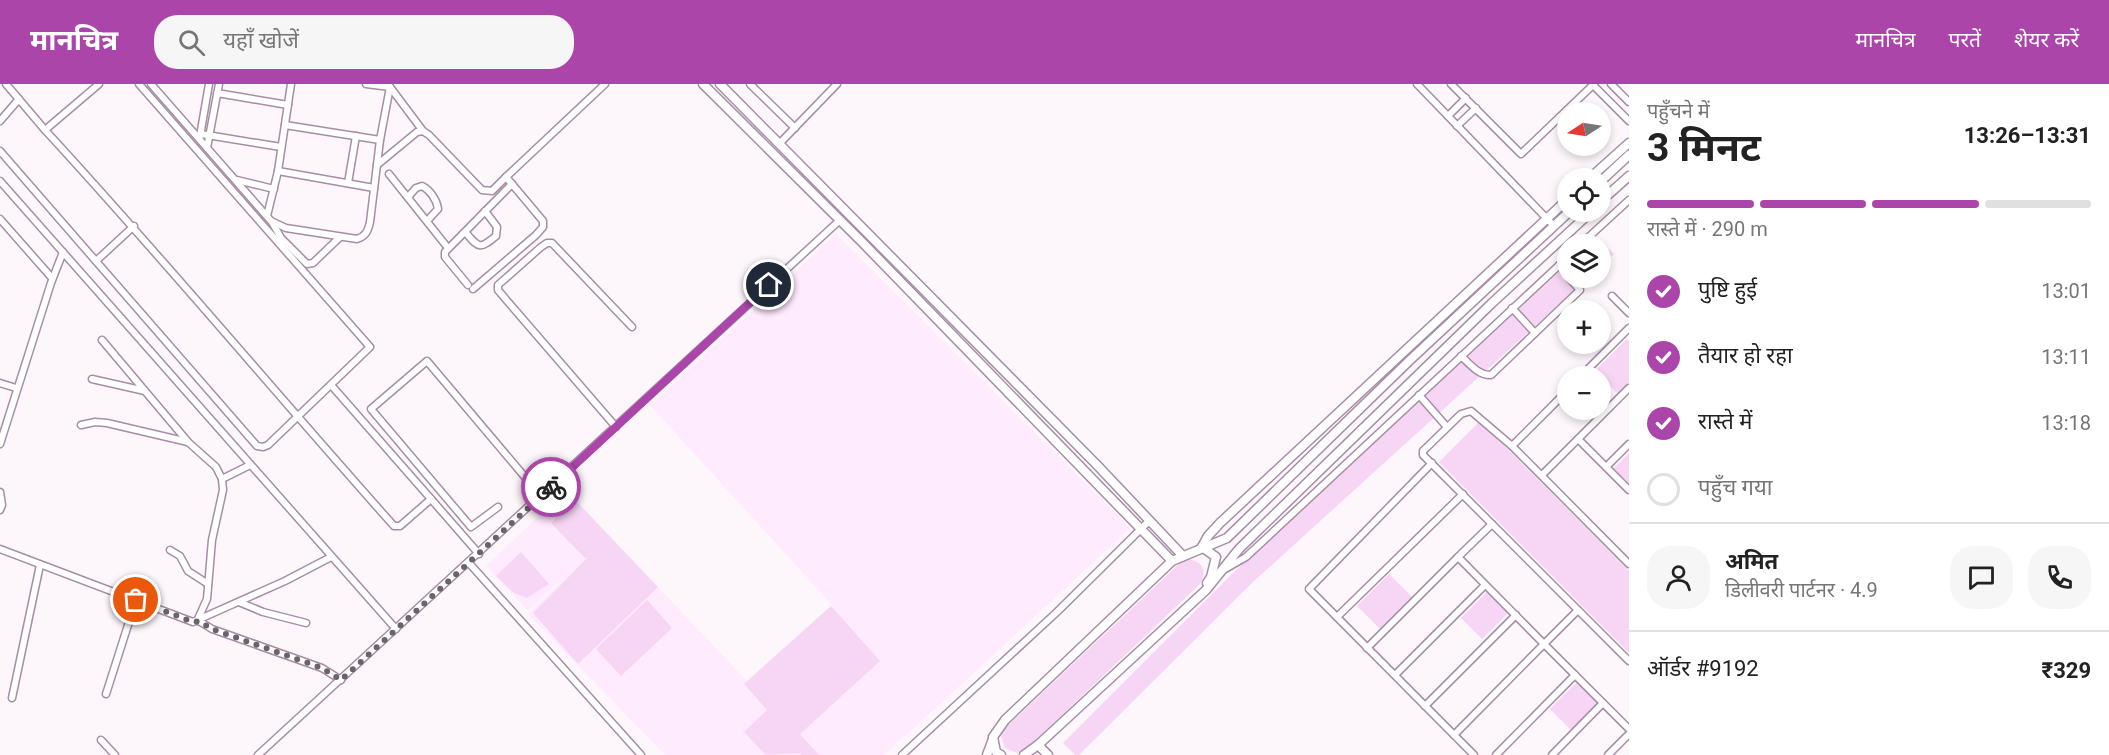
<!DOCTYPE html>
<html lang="hi">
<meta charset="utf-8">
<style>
:root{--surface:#fff;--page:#f6f6f6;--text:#222;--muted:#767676;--line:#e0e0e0;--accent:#ab45aa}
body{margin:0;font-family:Roboto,"Noto Sans Devanagari",sans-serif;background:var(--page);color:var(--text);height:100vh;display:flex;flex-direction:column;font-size:22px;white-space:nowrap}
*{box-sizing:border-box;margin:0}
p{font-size:20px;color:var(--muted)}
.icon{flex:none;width:33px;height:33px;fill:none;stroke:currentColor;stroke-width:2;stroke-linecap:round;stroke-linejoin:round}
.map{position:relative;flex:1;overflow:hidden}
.drawer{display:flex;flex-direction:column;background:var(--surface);width:480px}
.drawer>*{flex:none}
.needle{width:39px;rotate:258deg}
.fabs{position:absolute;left:1557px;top:18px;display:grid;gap:12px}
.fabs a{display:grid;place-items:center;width:54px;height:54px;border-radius:50%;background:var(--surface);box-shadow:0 3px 9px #0003;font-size:30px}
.pin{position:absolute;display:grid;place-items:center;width:51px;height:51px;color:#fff;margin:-26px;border:3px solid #fff;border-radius:50%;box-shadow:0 2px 6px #0007}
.courier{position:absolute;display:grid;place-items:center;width:60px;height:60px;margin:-30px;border:4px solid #ab45aa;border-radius:50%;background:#fff;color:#222;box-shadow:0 2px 8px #0007}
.summary em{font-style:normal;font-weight:700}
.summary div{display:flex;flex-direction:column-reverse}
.summary{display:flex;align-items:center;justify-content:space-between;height:102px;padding:0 18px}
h1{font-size:39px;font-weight:700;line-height:45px}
.bar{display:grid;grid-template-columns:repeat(4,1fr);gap:9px 6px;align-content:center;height:72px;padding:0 18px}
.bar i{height:8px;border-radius:4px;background:var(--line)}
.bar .current{background:var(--accent)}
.bar p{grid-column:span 4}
.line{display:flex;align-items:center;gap:15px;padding:0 18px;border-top:2px solid var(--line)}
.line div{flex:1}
.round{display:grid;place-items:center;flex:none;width:63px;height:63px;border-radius:24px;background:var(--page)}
ol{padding:0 18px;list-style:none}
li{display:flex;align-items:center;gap:18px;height:66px}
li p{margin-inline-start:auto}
li .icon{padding:6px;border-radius:50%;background:var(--accent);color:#fff;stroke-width:4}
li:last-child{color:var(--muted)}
li i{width:33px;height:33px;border:3px solid var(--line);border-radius:50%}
header{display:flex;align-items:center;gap:36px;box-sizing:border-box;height:84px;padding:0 30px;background:var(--accent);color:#fff}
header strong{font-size:28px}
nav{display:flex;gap:33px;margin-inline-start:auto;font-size:21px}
.search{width:420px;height:54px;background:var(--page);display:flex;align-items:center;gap:15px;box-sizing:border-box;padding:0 21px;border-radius:24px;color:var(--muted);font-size:22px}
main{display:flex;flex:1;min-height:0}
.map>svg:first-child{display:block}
.built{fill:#ffeafe}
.green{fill:#f7d6f5}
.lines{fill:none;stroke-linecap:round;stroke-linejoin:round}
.street-casing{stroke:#a78da6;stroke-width:9}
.secondary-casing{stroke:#a78da6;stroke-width:11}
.street{stroke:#fff;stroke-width:6}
.secondary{stroke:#fff;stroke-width:8}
.done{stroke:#6b636a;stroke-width:6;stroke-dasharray:0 10.8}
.route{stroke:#ab45aa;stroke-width:8}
</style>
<header>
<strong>मानचित्र</strong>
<div class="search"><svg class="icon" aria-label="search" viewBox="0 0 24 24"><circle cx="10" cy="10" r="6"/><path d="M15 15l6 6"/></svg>यहाँ खोजें</div>
<nav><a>मानचित्र</a><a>परतें</a><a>शेयर करें</a></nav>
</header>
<main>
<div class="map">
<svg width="1629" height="671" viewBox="0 0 1629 671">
<rect width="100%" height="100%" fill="#fdf7fc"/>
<path class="built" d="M836 150 1130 444 932 628 928 625 931 628 884 671H665L528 530 580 479 528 527 486 482 566 406 747 597 832 521 650 321Z"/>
<g class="green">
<path d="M1597 154 1614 170 1601 182 1600 160H1590Z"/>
<path d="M1567 181 1568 194H1588L1252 499 1079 671H1075L1063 659 1238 484Z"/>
<path d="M1627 255 1629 257V298L1618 310 1595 287Z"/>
<path d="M1480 337 1629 487V569L1439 378Z"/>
<path d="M1629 369V401L1613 385Z"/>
<path d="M575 416 658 503 578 580 533 529 588 473 585 474 551 439Z"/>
<path d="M521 468 549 500 527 514 514 509 496 492Z"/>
<path d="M1187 475C1202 476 1208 487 1200 500L1024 667 1017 669 1005 664 1001 652 1004 645 1180 479Z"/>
<path d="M1389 490 1412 513 1380 545 1357 522Z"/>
<path d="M1488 507 1509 528 1482 555 1461 534Z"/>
<path d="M647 516 672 544 621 592 596 565Z"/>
<path d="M831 522 880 577 800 650 819 671H801L799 669 766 671 744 648 767 626 744 600Z"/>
<path d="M1578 597 1599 618 1571 646 1550 625Z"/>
</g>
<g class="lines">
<g class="street-casing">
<g id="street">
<path d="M6 0 45 46"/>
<path d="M99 0 45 46C164 175 277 311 394 442H400L431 415 479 470"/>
<path d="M151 0 271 137 286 144 357 155C366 152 368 147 370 138L380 56 390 3 388 0"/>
<path d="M366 0 390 3 423 47"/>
<path d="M750 0 795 44"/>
<path d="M1417 0 1554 142"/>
<path d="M1451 0 1521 70 1594 0"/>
<path d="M1611 0 1629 18"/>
<path d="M1593 1 1629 37"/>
<path d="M217 9 288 21"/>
<path d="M1448 32 1466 14"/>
<path d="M0 37 19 15"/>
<path d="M285 41 380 56"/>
<path d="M1457 42 1476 24"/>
<path d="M201 50 281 63"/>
<path d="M200 52 209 0"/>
<path d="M779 60 837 0"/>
<path d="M207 64 219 0"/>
<path d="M0 67 257 362 263 363 268 361 370 263 139 0"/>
<path d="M377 81 417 48 423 47 429 51 482 106 492 107 506 93"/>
<path d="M278 87 374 104"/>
<path d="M389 90 448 164"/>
<path d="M237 96 274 105"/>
<path d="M0 97 396 545"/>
<path d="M348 99 356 52"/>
<path d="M408 113 416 104 422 102C430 106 437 116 438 125L427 137"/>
<path d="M267 132 278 87 291 0"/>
<path d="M0 135 52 194"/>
<path d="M272 138 281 154 307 180 313 179 340 153"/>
<path d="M465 148C479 164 479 166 496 152L497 143 485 127"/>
<path d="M1581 160 1629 116"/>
<path d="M96 177 134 142"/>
<path d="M1559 181 1568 191"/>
<path d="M468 201 445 173V168L512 100"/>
<path d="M473 205 536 151 543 143V137L506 93 605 0"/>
<path d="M1612 212 1629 229"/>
<path d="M1512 224 1535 249"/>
<path d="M102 256 188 358 216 383 222 395 223 406 212 456 207 515 197 537"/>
<path d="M1461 272C1470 280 1479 292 1491 291L1580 206 1569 194"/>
<path d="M1581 292 1629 244"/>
<path d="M92 295 145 307"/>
<path d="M0 299 16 304"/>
<path d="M331 301 431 415"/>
<path d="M1419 311 1447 343"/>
<path d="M81 341 95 338 107 339 188 358"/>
<path d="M616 343 503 212 498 206V201L541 163 547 159H552L632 243"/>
<path d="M1578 355 1629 406"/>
<path d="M0 360 51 199 63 168"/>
<path d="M1512 362 1568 306"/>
<path d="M1432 379 1309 505 1474 671"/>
<path d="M1606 383 1629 360"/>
<path d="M1542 391 1629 304"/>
<path d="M222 395 250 381"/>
<path d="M0 408 2 421 0 426"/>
<path d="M498 423 471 443 371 325 427 277 541 412"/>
<path d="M0 465 193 538 285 497 331 473"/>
<path d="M170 466 180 472 188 487 208 500"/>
<path d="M469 479 641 671"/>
<path d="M1629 480 1512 362 1471 327 1461 330 1423 367V371L1629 577"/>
<path d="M1225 485 1246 473 1568 173"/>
<path d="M239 518 263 528 306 539"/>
<path d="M1578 526 1544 560 1629 645"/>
<path d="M1337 533 1463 410"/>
<path d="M199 537 212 545 322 584 341 596"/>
<path d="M1367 564 1458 473"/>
<path d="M1395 591 1485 501"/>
<path d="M106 610 136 516"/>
<path d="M12 614 40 481"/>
<path d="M1425 622 1516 531"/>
<path d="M1454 651 1544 560 1458 473 1492 440"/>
<path d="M101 656 115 671"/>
<path d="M258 671 840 136"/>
<path d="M902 671 1058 527 1150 436"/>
<path d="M1496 671 1575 591"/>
<path d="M1552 671 1603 619"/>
<path d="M1608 671 1629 650"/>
</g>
</g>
<g class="secondary-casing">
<g id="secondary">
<path d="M703 0 862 158 1172 477"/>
<path d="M720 0 1097 381 1183 472"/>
<path d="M1590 94 1629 59"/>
<path d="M1600 98 1629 71"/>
<path d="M1600 118 1629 92"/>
<path d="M1202 463 1208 452 1220 439 1568 115"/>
<path d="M1202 463 1216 473 1211 493 1207 499"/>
<path d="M1038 661 1048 671"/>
<path d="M987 671 993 655"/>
<path d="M1001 671 996 668 993 653 1005 636 1172 477 1227 454 1409 277 1569 128"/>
<path d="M1024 671 1038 661 1206 506 1239 465 1492 219 1591 128"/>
</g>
</g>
<use href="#street" class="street"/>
<use href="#secondary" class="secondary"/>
</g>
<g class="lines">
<path class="done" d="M136 516 193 538 199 537 212 545 322 584 341 596 551 403"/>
<path class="route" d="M551 403 769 201"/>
</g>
</svg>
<div class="fabs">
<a><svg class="needle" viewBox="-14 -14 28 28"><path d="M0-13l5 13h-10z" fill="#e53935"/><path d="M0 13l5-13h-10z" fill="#767676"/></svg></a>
<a><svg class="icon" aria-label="locate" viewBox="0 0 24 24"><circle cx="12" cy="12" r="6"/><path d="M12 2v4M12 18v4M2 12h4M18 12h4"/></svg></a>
<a><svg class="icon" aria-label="layers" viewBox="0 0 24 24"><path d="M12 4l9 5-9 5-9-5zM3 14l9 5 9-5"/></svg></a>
<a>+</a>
<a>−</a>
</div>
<div class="pin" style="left:136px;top:516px;background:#ea580c"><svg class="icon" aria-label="bag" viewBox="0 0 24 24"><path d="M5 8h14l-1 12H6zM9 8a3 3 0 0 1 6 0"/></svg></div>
<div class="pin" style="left:769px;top:201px;background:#1f2937"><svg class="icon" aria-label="home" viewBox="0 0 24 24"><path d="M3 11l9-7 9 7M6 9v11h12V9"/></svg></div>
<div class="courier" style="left:551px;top:403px"><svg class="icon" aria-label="bike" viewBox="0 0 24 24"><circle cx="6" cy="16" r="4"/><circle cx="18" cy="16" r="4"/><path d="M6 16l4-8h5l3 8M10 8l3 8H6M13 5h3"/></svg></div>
</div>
<section class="drawer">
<div class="summary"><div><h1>3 मिनट</h1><p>पहुँचने में</p></div><em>13:26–13:31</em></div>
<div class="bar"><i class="current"></i><i class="current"></i><i class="current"></i><i></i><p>रास्ते में · 290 m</p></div>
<ol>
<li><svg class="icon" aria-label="check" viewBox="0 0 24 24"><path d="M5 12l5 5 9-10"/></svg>पुष्टि हुई<p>13:01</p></li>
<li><svg class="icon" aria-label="check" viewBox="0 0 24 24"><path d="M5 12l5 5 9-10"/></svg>तैयार हो रहा<p>13:11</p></li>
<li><svg class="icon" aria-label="check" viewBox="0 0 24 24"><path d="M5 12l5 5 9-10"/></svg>रास्ते में<p>13:18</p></li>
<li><i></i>पहुँच गया</li>
</ol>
<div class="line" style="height:108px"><a class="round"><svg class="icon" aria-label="person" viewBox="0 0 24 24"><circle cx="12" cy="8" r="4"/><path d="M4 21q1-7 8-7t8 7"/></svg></a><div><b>अमित</b><p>डिलीवरी पार्टनर · 4.9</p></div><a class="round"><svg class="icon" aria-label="chat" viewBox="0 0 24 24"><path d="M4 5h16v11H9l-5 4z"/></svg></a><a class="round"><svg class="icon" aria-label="phone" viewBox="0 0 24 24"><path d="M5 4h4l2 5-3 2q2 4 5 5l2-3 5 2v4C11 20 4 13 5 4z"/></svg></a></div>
<div class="line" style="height:78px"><div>ऑर्डर #9192</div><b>₹329</b></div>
</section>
</main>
